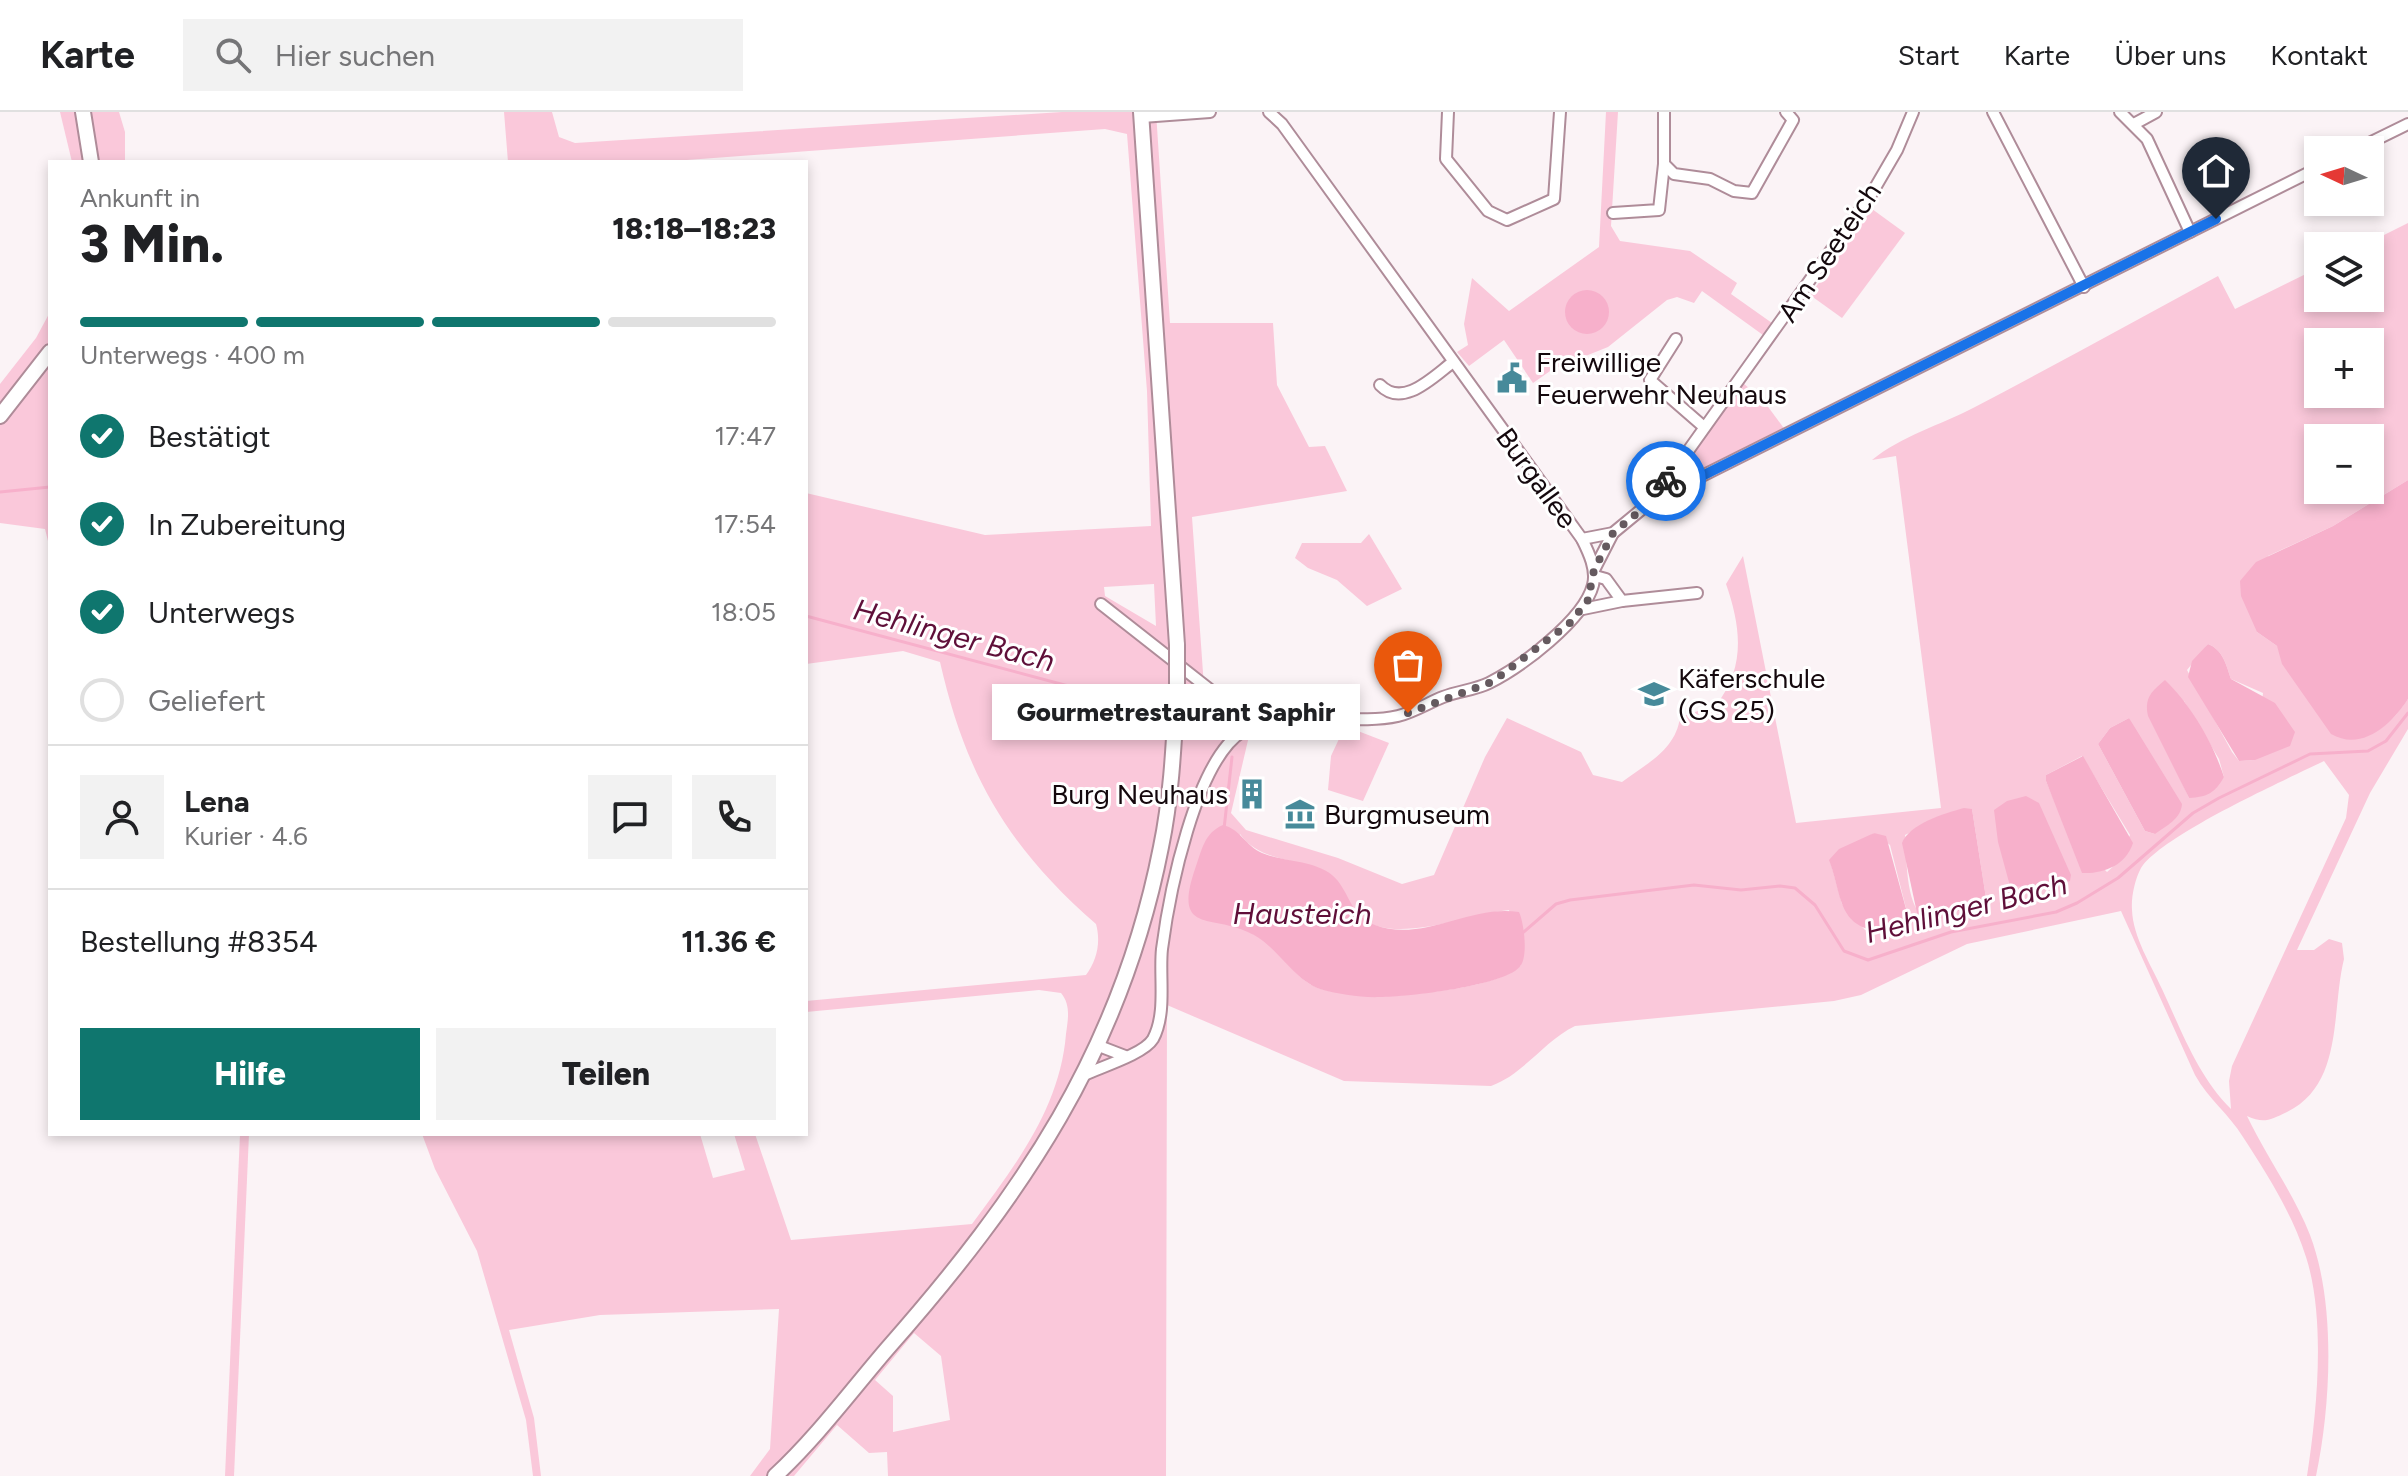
<!DOCTYPE html>
<html lang="de">
<meta charset="utf-8">
<style>
:root{--surface:#fff;--page:#f2f2f2;--text:#202124;--muted:#757577;--line:#e0e0e0;--accent:#0f766e}
body{margin:0;font-family:Figtree,sans-serif;background:var(--page);color:var(--text);height:100vh;display:flex;flex-direction:column;font-size:30px;white-space:nowrap}
*{box-sizing:border-box;margin:0}
p{font-size:26px;color:var(--muted)}
.icon{flex:none;width:44px;height:44px;fill:none;stroke:currentColor;stroke-width:2;stroke-linecap:round;stroke-linejoin:round}
.map{position:relative;flex:1;overflow:hidden}
.sheet{position:absolute;left:48px;top:48px;width:760px;height:976px;display:flex;flex-direction:column;background:var(--surface);border-radius:0px;box-shadow:0 4px 12px #0003}
.sheet>*{flex:none}
.needle{width:52px;rotate:274deg}
.tools{position:absolute;left:2304px;top:24px;display:grid;gap:16px}
.tools a{display:grid;place-items:center;width:80px;height:80px;border-radius:0px;background:var(--surface);box-shadow:0 4px 12px #0003;font-size:40px}
.pin{position:absolute;display:grid;place-items:center;width:68px;height:68px;color:#fff;margin:-82px -34px;border-radius:50% 50% 50% 0;rotate:-45deg;box-shadow:0 0 8px #0007}
.pin .icon{rotate:45deg}
.courier{position:absolute;display:grid;place-items:center;width:80px;height:80px;margin:-40px;border:6px solid #1a73e8;border-radius:50%;background:#fff;color:#222;box-shadow:0 2px 10px #0007}
.bubble{position:absolute;height:56px;border-radius:0px;background:var(--surface);box-shadow:0 4px 12px #0003;font-size:26px;font-weight:800;line-height:56px;text-align:center}
.summary em{font-style:normal;font-weight:800}
.summary div{display:flex;flex-direction:column-reverse}
.summary{display:flex;align-items:center;justify-content:space-between;height:136px;padding:0 32px}
h1{font-size:52px;font-weight:800;line-height:60px}
.bar{display:grid;grid-template-columns:repeat(4,1fr);gap:12px 8px;align-content:center;height:96px;padding:0 32px}
.bar i{height:10px;border-radius:6px;background:var(--line)}
.bar .on{background:var(--accent)}
.bar p{grid-column:span 4}
.line{display:flex;align-items:center;gap:20px;padding:0 32px;border-top:2px solid var(--line)}
.line div{flex:1}
.round{display:grid;place-items:center;flex:none;width:84px;height:84px;border-radius:0px;background:var(--page)}
ol{padding:0 32px;list-style:none}
li{display:flex;align-items:center;gap:24px;height:88px}
li p{margin-inline-start:auto}
li .icon{padding:8px;border-radius:50%;background:var(--accent);color:#fff;stroke-width:4}
li:last-child{color:var(--muted)}
li i{width:44px;height:44px;border:4px solid var(--line);border-radius:50%}
.primary-button{display:flex;gap:16px;margin-top:auto;padding:16px 32px}
.primary-button a{flex:1;height:92px;border-radius:0px;background:var(--accent);color:#fff;font-size:32px;font-weight:800;line-height:92px;text-align:center}
.primary-button a+a{background:var(--page);color:var(--text)}
header{display:flex;align-items:center;gap:48px;box-sizing:border-box;height:112px;padding:0 40px;background:var(--surface);border-bottom:2px solid var(--line)}
header strong{font-size:38px}
nav{display:flex;gap:44px;margin-inline-start:auto;font-size:28px}
.search{width:560px;height:72px;background:var(--page);display:flex;align-items:center;gap:20px;box-sizing:border-box;padding:0 28px;border-radius:0px;color:var(--muted);font-size:30px}
.map>svg:first-child{display:block}
.green{fill:#fac8da;fill-rule:evenodd}
.water{fill:#f7b0cb}
.lines{fill:none;stroke-linecap:round;stroke-linejoin:round}
.stream{stroke:#f7b0cb;stroke-width:3}
.street-casing{stroke:#af8c99;stroke-width:14}
.secondary-casing{stroke:#af8c99;stroke-width:18}
.street{stroke:#fff;stroke-width:10}
.secondary{stroke:#fff;stroke-width:14}
.secondary-bridge-casing{stroke:#af8c99;stroke-width:18;stroke-linecap:butt}
.secondary-bridge{stroke:#fff;stroke-width:14}
.done{stroke:#655a5f;stroke-width:8;stroke-dasharray:0 14.4}
.route{stroke:#1a73e8;stroke-width:10}
.labels{text-anchor:middle;dominant-baseline:central;stroke-width:6;stroke-linejoin:round;paint-order:stroke}
.street-label{font-size:28px;fill:#14080d;stroke:#fff}
.poi-label{font-size:28px;fill:#14080d;stroke:#fff;text-anchor:start}
.water-label{font-size:30px;font-style:italic;fill:#5f0f39;stroke:#fff}
</style>
<header>
<strong>Karte</strong>
<div class="search"><svg class="icon" aria-label="search" viewBox="0 0 24 24"><circle cx="10" cy="10" r="6"/><path d="M15 15l6 6"/></svg>Hier suchen</div>
<nav><a>Start</a><a>Karte</a><a>Über uns</a><a>Kontakt</a></nav>
</header>
<div class="map">
<svg width="2408" height="1364" viewBox="0 0 2408 1364">
<rect width="100%" height="100%" fill="#fbf3f6"/>
<g class="green">
<path d="M60 0H119L125 20V50H72Z"/>
<path d="M504 0H552L559 25 575 31 1062 0H1156L1170 211H1273L1277 273 1309 335 1325 334 1347 379 1192 405 1205 589 1249 624 1231 701 1246 718 1338 746 1402 772 1434 763 1485 645 1507 606 1581 640 1593 663 1622 670C1646 652 1676 638 1680 605L1716 593C1746 555 1741 515 1726 472L1743 444 1796 711 1941 696 1896 344 1872 348C1901 324 1941 313 1975 295 2057 252 2137 208 2218 164L2235 197 2318 156V186H2370V134H2362L2408 111V368L2333 414 2268 444 2257 520 2277 534 2348 627C2376 626 2393 609 2408 587V617L2370 681 2297 838H2314L2329 827 2342 831 2344 847C2331 899 2344 972 2287 1000 2270 1008 2264 1012 2247 1004 2266 1044 2294 1082 2310 1123 2336 1191 2331 1293 2316 1364H2307C2317 1300 2326 1207 2306 1145 2293 1103 2267 1062 2243 1025 2229 1002 2209 988 2195 963L2121 799 1967 832 1861 883 1834 889 1575 914C1544 929 1524 962 1491 974L1344 969 1167 893 1166 1364H888L887 1340 869 1341 837 1313 794 1364H750L770 1337 779 1197 600 1203 509 1218 534 1306 541 1364H533L526 1308 477 1139 435 1057 422 1022H700L713 1066 745 1058 734 1022H755L791 1128 972 1112C1015 1054 1060 996 1066 922 1068 907 1071 893 1061 881L1039 878 806 900V889L1086 863C1097 848 1101 830 1096 812 1008 735 966 664 940 550L903 539 806 552V381L985 423 1151 414 1147 279 1127 22 1105 17 660 50H508ZM2318 230H2370V282H2318ZM2318 326H2370V378H2318ZM1154 472 1156 514 1105 484 1104 475ZM2208 532C2223 538 2226 552 2231 567L2263 581 2255 648 2239 649 2232 640 2187 558ZM2184 589 2219 647 2224 665 2189 686 2171 647ZM2129 606 2155 722 2145 719 2098 632 2110 616ZM2082 644 2130 723 2117 751 2107 760 2068 721 2046 669V663ZM2324 649 2349 683 2346 706 2232 954 2229 969 2231 997C2198 964 2182 920 2162 877 2151 853 2133 825 2132 798 2131 785 2135 767 2141 756 2162 723 2285 668 2324 649ZM1972 697 1986 786 1975 796 1924 806C1905 791 1907 746 1905 723L1936 707ZM1874 721 1890 733 1908 804 1887 819 1865 818 1842 792 1830 748ZM1240 722C1259 749 1294 746 1322 758 1344 767 1343 792 1360 805 1394 834 1468 802 1509 798L1521 853C1494 882 1356 890 1318 876 1295 867 1283 842 1263 828 1253 821 1241 816 1230 811ZM914 1221 941 1244 950 1308 893 1320V1284L875 1268Z"/>
<path d="M1606 0H1618L1611 114 1620 129 1690 139 1737 171 1731 182 1772 211 1763 223 1702 179 1694 191 1677 185 1667 188 1608 235 1553 257 1533 271 1504 228 1469 254 1457 240 1468 233 1464 212 1472 166 1509 199 1599 135Z"/>
<path d="M1872 97 1905 121 1842 206 1810 183Z"/>
<path d="M50 200V437L45 417 0 411V272L36 226Z"/>
<path d="M1743 271 1763 288 1786 319 1687 366 1678 361Z"/>
<path d="M1369 422 1402 477 1367 494 1337 468 1308 456 1295 446 1302 431H1361Z"/>
<path d="M1345 614 1389 631 1363 689 1328 678 1331 644Z"/>
<path d="M240 1022H249L234 1364H225Z"/>
</g>
<g class="water">
<circle cx="1587" cy="200" r="22"/>
<path d="M2408 368V587C2392 612 2362 640 2331 622L2282 552 2277 534 2257 520 2241 484 2240 469 2256 450 2333 414Z"/>
<path d="M2208 532C2223 538 2226 552 2231 567L2275 591 2295 620 2290 634 2255 648 2239 649 2188 565 2192 549Z"/>
<path d="M2165 568C2191 593 2213 631 2224 665 2215 681 2207 685 2189 686L2148 604C2144 586 2151 580 2165 568Z"/>
<path d="M2129 606 2182 692C2181 707 2166 714 2155 722L2145 719 2098 632 2110 616Z"/>
<path d="M2083 644 2133 731C2126 753 2104 762 2082 761L2046 669V663Z"/>
<path d="M2026 684 2039 691 2071 763 2070 769 2051 776 2010 774 1998 730 1994 698 2007 689Z"/>
<path d="M1964 696 1972 697 1986 786 1975 796 1924 806 1917 801 1902 731C1909 712 1945 701 1964 696Z"/>
<path d="M1223 713C1240 717 1246 734 1262 741 1283 750 1313 748 1332 763 1350 778 1349 804 1375 813 1423 831 1470 792 1519 800 1524 811 1528 842 1521 853 1509 874 1405 885 1380 885 1363 886 1337 882 1320 877 1293 867 1279 837 1254 823 1214 800 1172 825 1195 757 1202 738 1204 721 1223 713Z"/>
<path d="M1874 721 1886 724 1908 804C1902 813 1892 819 1881 819 1837 816 1842 781 1829 748L1839 737Z"/>
</g>
<g class="lines">
<g class="stream">
<path d="M0 380 50 375"/>
<path d="M806 504 1076 576 1136 598"/>
<path d="M1224 717 1232 645"/>
<path d="M1519 824 1556 792 1570 788 1694 773 1741 778 1780 774 1795 776 1815 793 1844 839 1868 848 1951 820 2056 800 2077 791 2118 766 2193 701 2219 686 2310 642 2368 639 2386 629 2408 601"/>
</g>
<g class="street-casing">
<g id="street">
<path d="M1448 0 1446 47 1488 99 1507 108 1554 87 1560 0"/>
<path d="M1664 0V52L1674 62 1710 67 1734 79 1752 81 1793 8 1786 0"/>
<path d="M1993 0 2084 175"/>
<path d="M2120 0 2147 27 2190 120"/>
<path d="M1142 5 1210 0"/>
<path d="M2134 12 2156 0"/>
<path d="M2355 38 2408 12"/>
<path d="M1613 101 1659 98 1664 52"/>
<path d="M1676 227 1650 268 1704 315"/>
<path d="M1380 273C1403 297 1434 264 1453 250"/>
<path d="M1668 367 1692 369 2318 56"/>
<path d="M1582 427 1613 421 1647 393 1668 367 1872 81 1897 38 1913 0"/>
<path d="M1594 458 1613 421"/>
<path d="M1595 464 1606 467 1622 489 1697 481"/>
<path d="M1101 492 1255 613"/>
<path d="M1583 497 1622 489"/>
<path d="M1099 934 1125 944"/>
<path d="M1084 963C1101 955 1144 942 1153 927 1167 901 1159 864 1162 837 1169 783 1195 649 1243 619 1288 592 1350 615 1398 604 1414 600 1428 591 1443 585 1458 579 1475 578 1489 571 1521 555 1584 508 1593 473 1597 458 1589 441 1582 427L1282 12 1269 0"/>
</g>
</g>
<g class="secondary-casing">
<g id="secondary">
<path d="M83 0 91 50"/>
<path d="M1141 0 1177 533"/>
<path d="M0 304 50 240"/>
<path d="M775 1364C816 1326 851 1279 887 1237 1022 1084 1121 939 1161 735 1172 682 1174 627 1177 573"/>
</g>
</g>
<use href="#street" class="street"/>
<use href="#secondary" class="secondary"/>
<g class="secondary-bridge-casing">
<path id="secondary-bridge" d="M1177 533V573"/>
</g>
<use href="#secondary-bridge" class="secondary-bridge"/>
</g>
<g class="lines">
<path class="done" d="M1408 601 1492 570 1571 510 1588 488 1594 458 1613 421 1647 393 1666 369"/>
<path class="route" d="M1666 369H1692L2216 107"/>
</g>
<defs>
<g id="civic-bare" transform="scale(2.4)"><path d="M-.6-6.5H3V-4.5H.6V-3L4-1V1h2V6H-6V1h2V-1L-.6-3ZM-1.2 2.5V6h2.4V2.5Z" fill="#478a9a" stroke="#fff" stroke-width="2.5" paint-order="stroke"/></g>
<g id="school-bare" transform="scale(2.4)"><path d="M0-5L7-2L0 1L-7-2ZM-4 1L0 2.5L4 1V4Q0 6-4 4Z" fill="#478a9a" stroke="#fff" stroke-width="2.5" paint-order="stroke"/></g>
<g id="building-bare" transform="scale(2.4)"><path d="M-4-6H4V6H1V3H-1V6H-4ZM-2.5-4.3h1.7v1.8h-1.7ZM.8-4.3h1.7v1.8H.8ZM-2.5-1h1.7V.8h-1.7ZM.8-1h1.7V.8H.8Z" fill="#478a9a" stroke="#fff" stroke-width="2.5" paint-order="stroke"/></g>
<g id="museum-bare" transform="scale(2.4)"><path d="M0-6L6-3V-2H-6V-3ZM-5-1h2V3h-2ZM-1-1h2V3h-2ZM3-1h2V3H3ZM-6 4H6V6H-6Z" fill="#478a9a" stroke="#fff" stroke-width="2.5" paint-order="stroke"/></g>
</defs>
<g fill-rule="evenodd">
<use href="#civic-bare" x="1512" y="266"/>
<use href="#school-bare" x="1654" y="582"/>
<use href="#building-bare" x="1252" y="682"/>
<use href="#museum-bare" x="1300" y="702"/>
</g>
<g class="labels">
<g class="street-label">
<text transform="translate(1829 140) rotate(-56)">Am Seeteich</text>
<text transform="translate(1537 366) rotate(54)">Burgallee</text>
</g>
<g class="poi-label">
<text x="1536" y="250">Freiwillige<tspan x="1536" dy="32">Feuerwehr Neuhaus</tspan></text>
<text x="1678" y="566">Käferschule<tspan x="1678" dy="32">(GS 25)</tspan></text>
<text x="1228" y="682" text-anchor="end">Burg Neuhaus</text>
<text x="1324" y="702">Burgmuseum</text>
</g>
<g class="water-label">
<text transform="translate(954 523) rotate(15)">Hehlinger Bach</text>
<text transform="translate(1966 796) rotate(-14)">Hehlinger Bach</text>
<text x="1302" y="801">Hausteich</text>
</g>
</g>
</svg>
<div class="tools">
<a><svg class="needle" viewBox="-14 -14 28 28"><path d="M0-13l5 13h-10z" fill="#e53935"/><path d="M0 13l5-13h-10z" fill="#757577"/></svg></a>
<a><svg class="icon" aria-label="layers" viewBox="0 0 24 24"><path d="M12 4l9 5-9 5-9-5zM3 14l9 5 9-5"/></svg></a>
<a>+</a>
<a>−</a>
</div>
<div class="pin" style="left:1408px;top:601px;background:#ea580c"><svg class="icon" aria-label="bag" viewBox="0 0 24 24"><path d="M5 8h14l-1 12H6zM9 8a3 3 0 0 1 6 0"/></svg></div>
<div class="pin" style="left:2216px;top:107px;background:#1f2937"><svg class="icon" aria-label="home" viewBox="0 0 24 24"><path d="M3 11l9-7 9 7M6 9v11h12V9"/></svg></div>
<div class="courier" style="left:1666px;top:369px"><svg class="icon" aria-label="bike" viewBox="0 0 24 24"><circle cx="6" cy="16" r="4"/><circle cx="18" cy="16" r="4"/><path d="M6 16l4-8h5l3 8M10 8l3 8H6M13 5h3"/></svg></div>
<div class="bubble" style="left:992px;top:572px;width:368px">Gourmetrestaurant Saphir</div>
<section class="sheet">
<div class="summary"><div><h1>3 Min.</h1><p>Ankunft in</p></div><em>18:18–18:23</em></div>
<div class="bar"><i class="on"></i><i class="on"></i><i class="on"></i><i></i><p>Unterwegs · 400 m</p></div>
<ol>
<li><svg class="icon" aria-label="check" viewBox="0 0 24 24"><path d="M5 12l5 5 9-10"/></svg>Bestätigt<p>17:47</p></li>
<li><svg class="icon" aria-label="check" viewBox="0 0 24 24"><path d="M5 12l5 5 9-10"/></svg>In Zubereitung<p>17:54</p></li>
<li><svg class="icon" aria-label="check" viewBox="0 0 24 24"><path d="M5 12l5 5 9-10"/></svg>Unterwegs<p>18:05</p></li>
<li><i></i>Geliefert</li>
</ol>
<div class="line" style="height:144px"><a class="round"><svg class="icon" aria-label="person" viewBox="0 0 24 24"><circle cx="12" cy="8" r="4"/><path d="M4 21q1-7 8-7t8 7"/></svg></a><div><b>Lena</b><p>Kurier · 4.6</p></div><a class="round"><svg class="icon" aria-label="chat" viewBox="0 0 24 24"><path d="M4 5h16v11H9l-5 4z"/></svg></a><a class="round"><svg class="icon" aria-label="phone" viewBox="0 0 24 24"><path d="M5 4h4l2 5-3 2q2 4 5 5l2-3 5 2v4C11 20 4 13 5 4z"/></svg></a></div>
<div class="line" style="height:104px"><div>Bestellung #8354</div><b>11.36 €</b></div>
<div class="primary-button"><a>Hilfe</a><a>Teilen</a></div>
</section>
</div>
